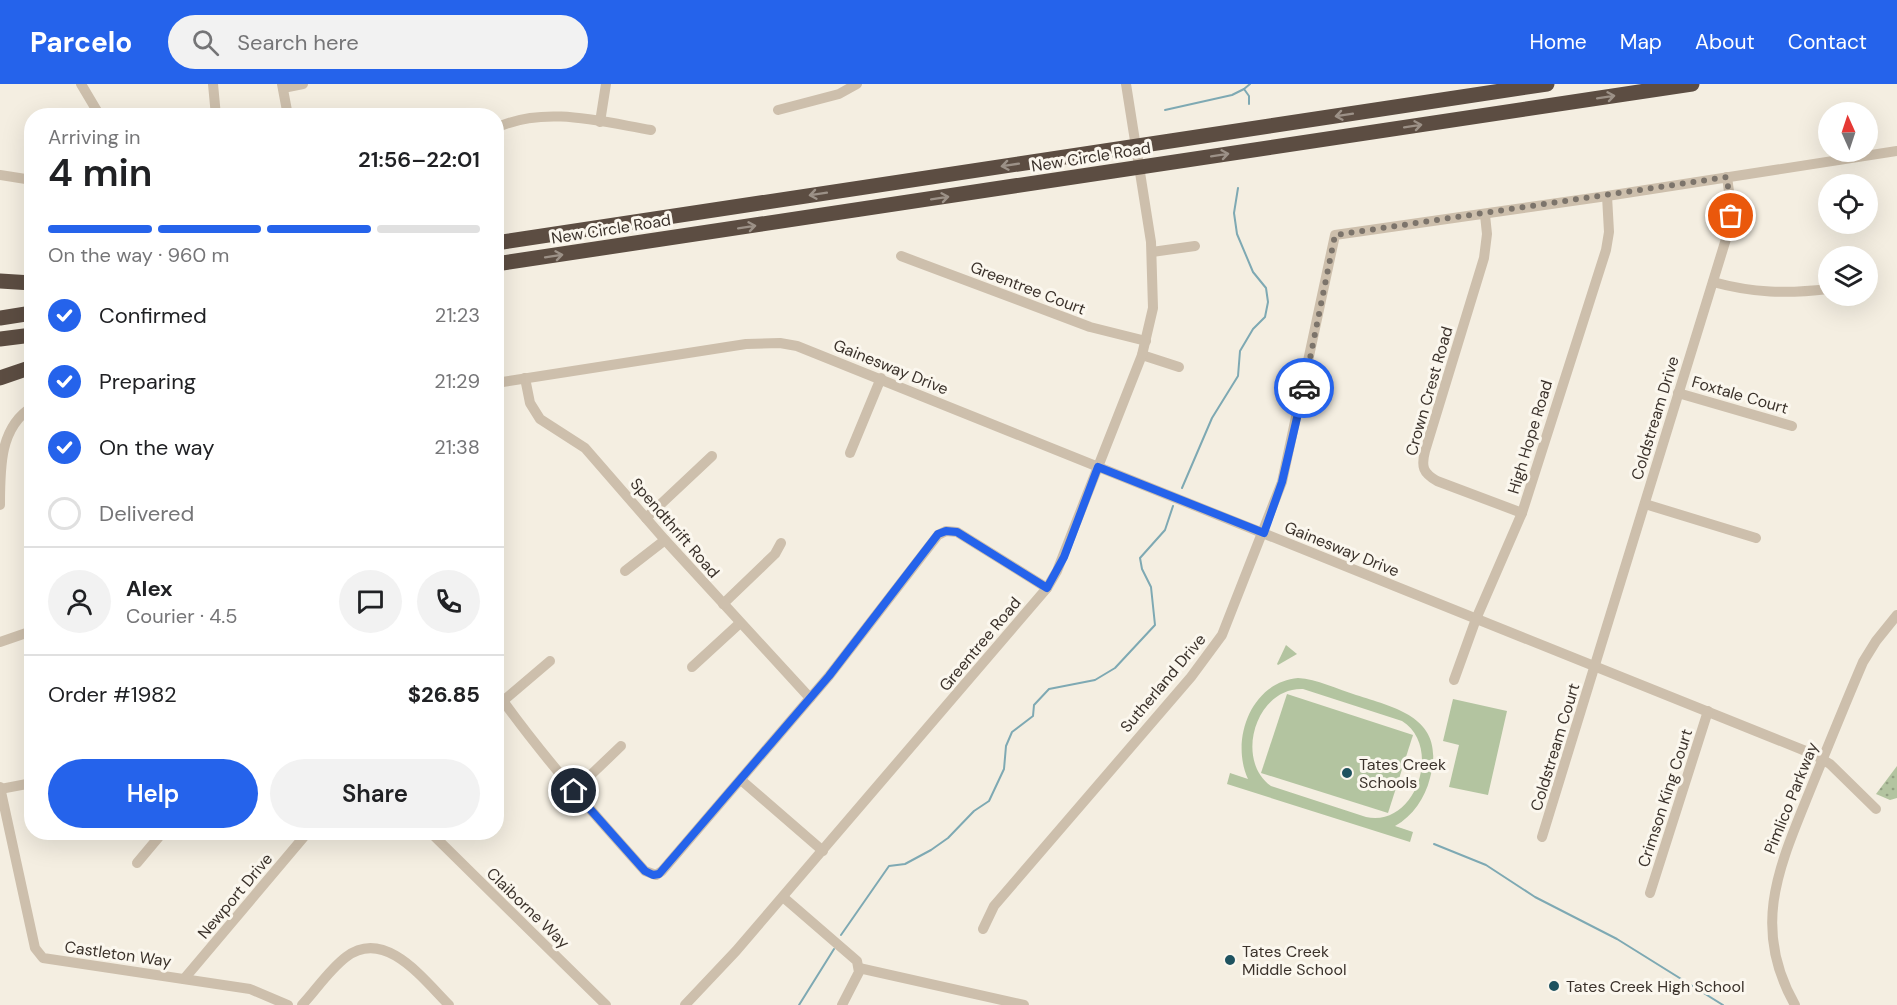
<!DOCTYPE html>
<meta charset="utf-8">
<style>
:root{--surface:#fff;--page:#f2f2f2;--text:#202124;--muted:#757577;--line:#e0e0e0;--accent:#2563eb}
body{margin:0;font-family:"DM Sans",sans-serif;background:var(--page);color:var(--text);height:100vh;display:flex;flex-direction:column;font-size:22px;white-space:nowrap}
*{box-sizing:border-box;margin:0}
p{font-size:20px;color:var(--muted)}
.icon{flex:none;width:33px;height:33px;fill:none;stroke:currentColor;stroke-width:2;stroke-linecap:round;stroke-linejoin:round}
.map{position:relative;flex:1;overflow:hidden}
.drawer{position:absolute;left:24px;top:24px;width:480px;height:732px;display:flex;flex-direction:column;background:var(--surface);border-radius:24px;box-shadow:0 6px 24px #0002}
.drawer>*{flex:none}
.needle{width:39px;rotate:357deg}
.tools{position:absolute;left:1818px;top:18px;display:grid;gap:12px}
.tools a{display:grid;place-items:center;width:60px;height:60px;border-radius:50%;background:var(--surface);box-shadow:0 6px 24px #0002;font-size:30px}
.pin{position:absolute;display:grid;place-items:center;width:51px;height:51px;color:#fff;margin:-26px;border:3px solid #fff;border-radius:50%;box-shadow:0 2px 6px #0007}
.courier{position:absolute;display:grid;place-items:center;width:60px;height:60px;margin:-30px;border:4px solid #2563eb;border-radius:50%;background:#fff;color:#222;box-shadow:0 2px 8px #0007}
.summary em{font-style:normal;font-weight:600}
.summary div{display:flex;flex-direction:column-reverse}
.summary{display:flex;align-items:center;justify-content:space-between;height:102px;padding:0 24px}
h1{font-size:39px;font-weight:600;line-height:45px}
.bar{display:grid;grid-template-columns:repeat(4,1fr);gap:9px 6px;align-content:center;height:72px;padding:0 24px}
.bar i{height:8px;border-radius:4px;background:var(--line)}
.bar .selected{background:var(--accent)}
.bar p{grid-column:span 4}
.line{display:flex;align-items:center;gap:15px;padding:0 24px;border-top:2px solid var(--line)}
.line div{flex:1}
.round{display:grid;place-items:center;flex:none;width:63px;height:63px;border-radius:32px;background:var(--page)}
ol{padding:0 24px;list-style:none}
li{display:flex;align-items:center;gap:18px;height:66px}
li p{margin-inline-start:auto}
li .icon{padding:6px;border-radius:50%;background:var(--accent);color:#fff;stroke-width:4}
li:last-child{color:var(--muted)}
li i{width:33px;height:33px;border:3px solid var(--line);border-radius:50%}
.button{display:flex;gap:12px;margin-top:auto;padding:12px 24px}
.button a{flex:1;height:69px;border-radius:36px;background:var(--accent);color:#fff;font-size:24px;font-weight:600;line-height:69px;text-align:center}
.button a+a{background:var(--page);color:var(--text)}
header{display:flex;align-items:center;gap:36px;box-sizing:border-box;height:84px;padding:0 30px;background:var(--accent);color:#fff}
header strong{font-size:28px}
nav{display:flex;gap:33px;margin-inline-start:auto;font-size:21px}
.search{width:420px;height:54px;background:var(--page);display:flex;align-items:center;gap:15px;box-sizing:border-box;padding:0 21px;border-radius:33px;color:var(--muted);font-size:22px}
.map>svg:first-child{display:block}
.grass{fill:url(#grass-dots)}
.pitch{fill:#b3c4a0;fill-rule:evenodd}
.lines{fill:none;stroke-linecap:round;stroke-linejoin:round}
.stream{stroke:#7ea9b3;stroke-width:2}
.minor{stroke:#cdbfac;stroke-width:10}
.highway{stroke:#5c4d42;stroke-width:15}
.oneway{stroke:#9c9187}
.done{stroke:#7c746b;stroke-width:6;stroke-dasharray:0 10.8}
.route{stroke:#2563eb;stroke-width:8}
.poi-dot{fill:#1e525f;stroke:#fbf7ee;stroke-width:2}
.labels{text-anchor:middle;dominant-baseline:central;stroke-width:6;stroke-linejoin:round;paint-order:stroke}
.street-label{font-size:16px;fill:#3b322b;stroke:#fbf7ee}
.poi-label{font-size:16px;fill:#3b322b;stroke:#fbf7ee;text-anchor:start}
</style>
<header>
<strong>Parcelo</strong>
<div class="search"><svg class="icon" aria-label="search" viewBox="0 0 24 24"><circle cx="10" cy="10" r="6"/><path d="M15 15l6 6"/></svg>Search here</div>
<nav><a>Home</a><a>Map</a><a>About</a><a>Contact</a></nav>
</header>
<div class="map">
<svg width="1897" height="921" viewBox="0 0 1897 921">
<defs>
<pattern id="grass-dots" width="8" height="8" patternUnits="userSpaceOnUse" patternTransform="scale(1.5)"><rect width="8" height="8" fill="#b3c4a0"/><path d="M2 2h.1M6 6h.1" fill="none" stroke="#93a083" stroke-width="1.8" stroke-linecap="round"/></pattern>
</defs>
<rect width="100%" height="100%" fill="#f4eee1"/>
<path class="grass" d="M1897 682V714L1890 716 1876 710Z"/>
<g class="pitch">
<path d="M1286 561 1297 570 1278 581 1277 580Z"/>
<path d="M1298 594C1317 595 1337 605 1356 611 1400 625 1446 635 1430 694 1425 714 1413 732 1395 742L1413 748 1410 758 1227 700 1230 689 1248 695C1230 656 1251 598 1298 594ZM1303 605 1402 637C1443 662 1416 744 1366 733L1271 702C1234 676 1256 603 1303 605Z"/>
<path d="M1287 610 1413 651 1388 729 1261 689Z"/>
<path d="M1453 615 1507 627 1488 711 1449 703 1459 661 1443 657Z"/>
</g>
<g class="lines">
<g class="stream">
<path d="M1249 20V12L1244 5 1250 0"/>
<path d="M1165 26 1232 11 1244 5"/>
<path d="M1182 404 1212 334 1238 292 1240 267 1253 245 1265 233 1268 218 1266 204 1253 188 1237 150 1234 129 1238 104"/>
<path d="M1434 760 1486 781 1535 813 1617 855 1723 921"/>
<path d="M841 851 889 782 905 780 931 766 948 754 974 727 989 717 1004 685 1006 662 1012 648 1033 632 1034 621 1049 605 1095 596 1115 584 1155 541 1151 503 1142 485 1140 474 1165 446 1173 422"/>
<path d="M799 921 834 865"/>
</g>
<g class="minor">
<path d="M81 0 100 32"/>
<path d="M213 0 216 32"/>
<path d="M282 0 288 32"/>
<path d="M283 4 303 0"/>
<path d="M778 26 839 10 857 0"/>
<path d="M600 38 606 0"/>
<path d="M496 44C544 21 603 38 651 46"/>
<path d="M0 91 32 96"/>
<path d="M1485 131 1487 150 1484 174 1425 367C1421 383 1423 389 1437 397L1522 429"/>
<path d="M1152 168 1195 162"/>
<path d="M901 172 1090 243 1146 257"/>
<path d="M1713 198C1753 209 1787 210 1828 205"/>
<path d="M1142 271 1179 283"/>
<path d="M525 294 530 319 540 335 585 364 665 456 810 614"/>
<path d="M496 299 746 260 780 259 797 262 1813 670 1830 680 1876 725"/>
<path d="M1678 309 1792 342"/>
<path d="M850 369 881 294"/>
<path d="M1645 420 1756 454"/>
<path d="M0 421C0 382 0 343 32 323"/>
<path d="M646 434 712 372"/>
<path d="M625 487 665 456"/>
<path d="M723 520 775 470 781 459"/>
<path d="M0 558 32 547"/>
<path d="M692 583 740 539"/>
<path d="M1454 596 1476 535 1522 429 1606 166 1609 148 1607 112"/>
<path d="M496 607C541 671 593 729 645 787L656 791 662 787 829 592 938 451 946 447 957 448 1047 504"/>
<path d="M503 617 550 577"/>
<path d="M741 696 823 767"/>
<path d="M0 703 35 864 43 874 250 905 288 921"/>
<path d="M0 705 32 699"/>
<path d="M574 707 621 662"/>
<path d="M430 748 606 921"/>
<path d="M1542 753 1730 142 1731 122 1727 93"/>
<path d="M137 779 163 748"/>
<path d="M1650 809 1708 627"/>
<path d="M783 813 857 877 859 888 842 921"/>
<path d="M983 845 994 822 1191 593 1222 551 1282 398 1335 151 1607 112 1897 67"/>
<path d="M859 884 1024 921"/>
<path d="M184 895 308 748"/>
<path d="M302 921C316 906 329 886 346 873 385 843 424 896 449 921"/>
<path d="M685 921 736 867 1047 504 1057 487 1142 271 1153 224 1151 158 1126 0"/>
<path d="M1795 921C1750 842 1780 781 1811 704 1828 662 1845 620 1863 578L1876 557 1897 531"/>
</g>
<g class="highway">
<path d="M496 159 1547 0"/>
<path d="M496 180 1692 0"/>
<path d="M0 197 32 199"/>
<path d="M0 234 32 229"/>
<path d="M0 255 32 251"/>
<path d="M0 294 32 283"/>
</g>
</g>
<defs><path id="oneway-shaft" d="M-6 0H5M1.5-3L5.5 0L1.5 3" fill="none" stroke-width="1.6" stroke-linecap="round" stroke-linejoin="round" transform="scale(1.5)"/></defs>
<g class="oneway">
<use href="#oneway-shaft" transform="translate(1606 13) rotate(-9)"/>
<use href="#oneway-shaft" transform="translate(1344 31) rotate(171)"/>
<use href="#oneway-shaft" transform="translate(1413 42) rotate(-9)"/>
<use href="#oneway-shaft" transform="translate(1220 71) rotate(-9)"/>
<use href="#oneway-shaft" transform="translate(1010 81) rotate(171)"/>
<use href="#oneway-shaft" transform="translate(818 110) rotate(171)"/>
<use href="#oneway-shaft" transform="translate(940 114) rotate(-9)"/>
<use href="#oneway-shaft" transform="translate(747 143) rotate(-9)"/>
<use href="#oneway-shaft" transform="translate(554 172) rotate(-9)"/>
</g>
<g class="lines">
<path class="done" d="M1304 304 1335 151 1727 93 1731 132"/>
<path class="route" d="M574 707 645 787 653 791 659 790 829 592 938 450 946 447 957 448 1047 504 1064 473 1098 383 1264 449 1282 398 1304 304"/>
</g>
<g class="poi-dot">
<circle cx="1347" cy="689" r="6"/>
<circle cx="1230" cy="876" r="6"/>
<circle cx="1554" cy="902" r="6"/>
</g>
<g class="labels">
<g class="street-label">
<text transform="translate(1091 73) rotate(-9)">New Circle Road</text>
<text transform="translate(611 145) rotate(-9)">New Circle Road</text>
<text transform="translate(1028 204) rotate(21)">Greentree Court</text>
<text transform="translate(891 283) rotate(22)">Gainesway Drive</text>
<text transform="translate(1429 307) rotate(-74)">Crown Crest Road</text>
<text transform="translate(1740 311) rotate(16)">Foxtale Court</text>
<text transform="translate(1655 334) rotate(-73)">Coldstream Drive</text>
<text transform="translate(1530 353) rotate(-73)">High Hope Road</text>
<text transform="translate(675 444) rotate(49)">Spendthrift Road</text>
<text transform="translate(1342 465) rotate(22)">Gainesway Drive</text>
<text transform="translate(980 560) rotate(-50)">Greentree Road</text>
<text transform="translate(1163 599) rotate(-50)">Sutherland Drive</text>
<text transform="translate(1555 663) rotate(-73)">Coldstream Court</text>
<text transform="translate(1665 714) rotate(-72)">Crimson King Court</text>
<text transform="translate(1791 714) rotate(-68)">Pimlico Parkway</text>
<text transform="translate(235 812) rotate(-50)">Newport Drive</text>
<text transform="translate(528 824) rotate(44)">Claiborne Way</text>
<text transform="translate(118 870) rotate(8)">Castleton Way</text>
</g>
<g class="poi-label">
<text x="1359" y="680">Tates Creek<tspan x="1359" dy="18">Schools</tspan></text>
<text x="1242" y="867">Tates Creek<tspan x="1242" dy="18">Middle School</tspan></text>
<text x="1566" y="902">Tates Creek High School</text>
</g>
</g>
</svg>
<div class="tools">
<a><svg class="needle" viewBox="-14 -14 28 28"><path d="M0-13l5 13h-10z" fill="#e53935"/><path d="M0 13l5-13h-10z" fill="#757577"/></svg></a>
<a><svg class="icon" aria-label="locate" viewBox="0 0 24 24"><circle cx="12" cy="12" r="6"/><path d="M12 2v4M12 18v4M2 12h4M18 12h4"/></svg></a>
<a><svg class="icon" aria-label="layers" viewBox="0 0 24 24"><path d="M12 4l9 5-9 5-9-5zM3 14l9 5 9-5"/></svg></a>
</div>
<div class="pin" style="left:1731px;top:132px;background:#ea580c"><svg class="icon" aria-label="bag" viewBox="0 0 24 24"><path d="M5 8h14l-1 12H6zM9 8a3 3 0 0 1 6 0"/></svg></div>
<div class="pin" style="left:574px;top:707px;background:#1f2937"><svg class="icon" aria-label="home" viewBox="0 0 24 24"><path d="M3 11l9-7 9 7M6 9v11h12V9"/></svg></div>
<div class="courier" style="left:1304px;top:304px"><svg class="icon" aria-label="car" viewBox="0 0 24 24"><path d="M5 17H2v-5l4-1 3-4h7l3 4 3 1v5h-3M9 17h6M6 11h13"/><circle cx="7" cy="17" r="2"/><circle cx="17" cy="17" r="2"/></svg></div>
<section class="drawer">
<div class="summary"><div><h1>4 min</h1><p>Arriving in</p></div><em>21:56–22:01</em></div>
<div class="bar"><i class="selected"></i><i class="selected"></i><i class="selected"></i><i></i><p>On the way · 960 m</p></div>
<ol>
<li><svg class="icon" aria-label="check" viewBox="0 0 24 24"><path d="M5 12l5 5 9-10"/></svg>Confirmed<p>21:23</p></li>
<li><svg class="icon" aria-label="check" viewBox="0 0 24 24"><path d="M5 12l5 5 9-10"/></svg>Preparing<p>21:29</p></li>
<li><svg class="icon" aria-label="check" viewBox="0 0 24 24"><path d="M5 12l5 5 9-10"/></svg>On the way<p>21:38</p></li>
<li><i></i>Delivered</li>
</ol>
<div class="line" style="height:108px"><a class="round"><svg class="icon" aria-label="person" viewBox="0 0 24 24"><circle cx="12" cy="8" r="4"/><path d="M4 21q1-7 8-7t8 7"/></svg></a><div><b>Alex</b><p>Courier · 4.5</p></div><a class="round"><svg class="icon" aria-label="chat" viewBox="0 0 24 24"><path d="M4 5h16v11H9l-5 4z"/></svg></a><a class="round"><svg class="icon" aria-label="phone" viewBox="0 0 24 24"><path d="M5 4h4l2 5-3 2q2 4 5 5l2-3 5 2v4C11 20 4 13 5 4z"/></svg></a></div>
<div class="line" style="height:78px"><div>Order #1982</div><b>$26.85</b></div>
<div class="button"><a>Help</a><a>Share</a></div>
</section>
</div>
